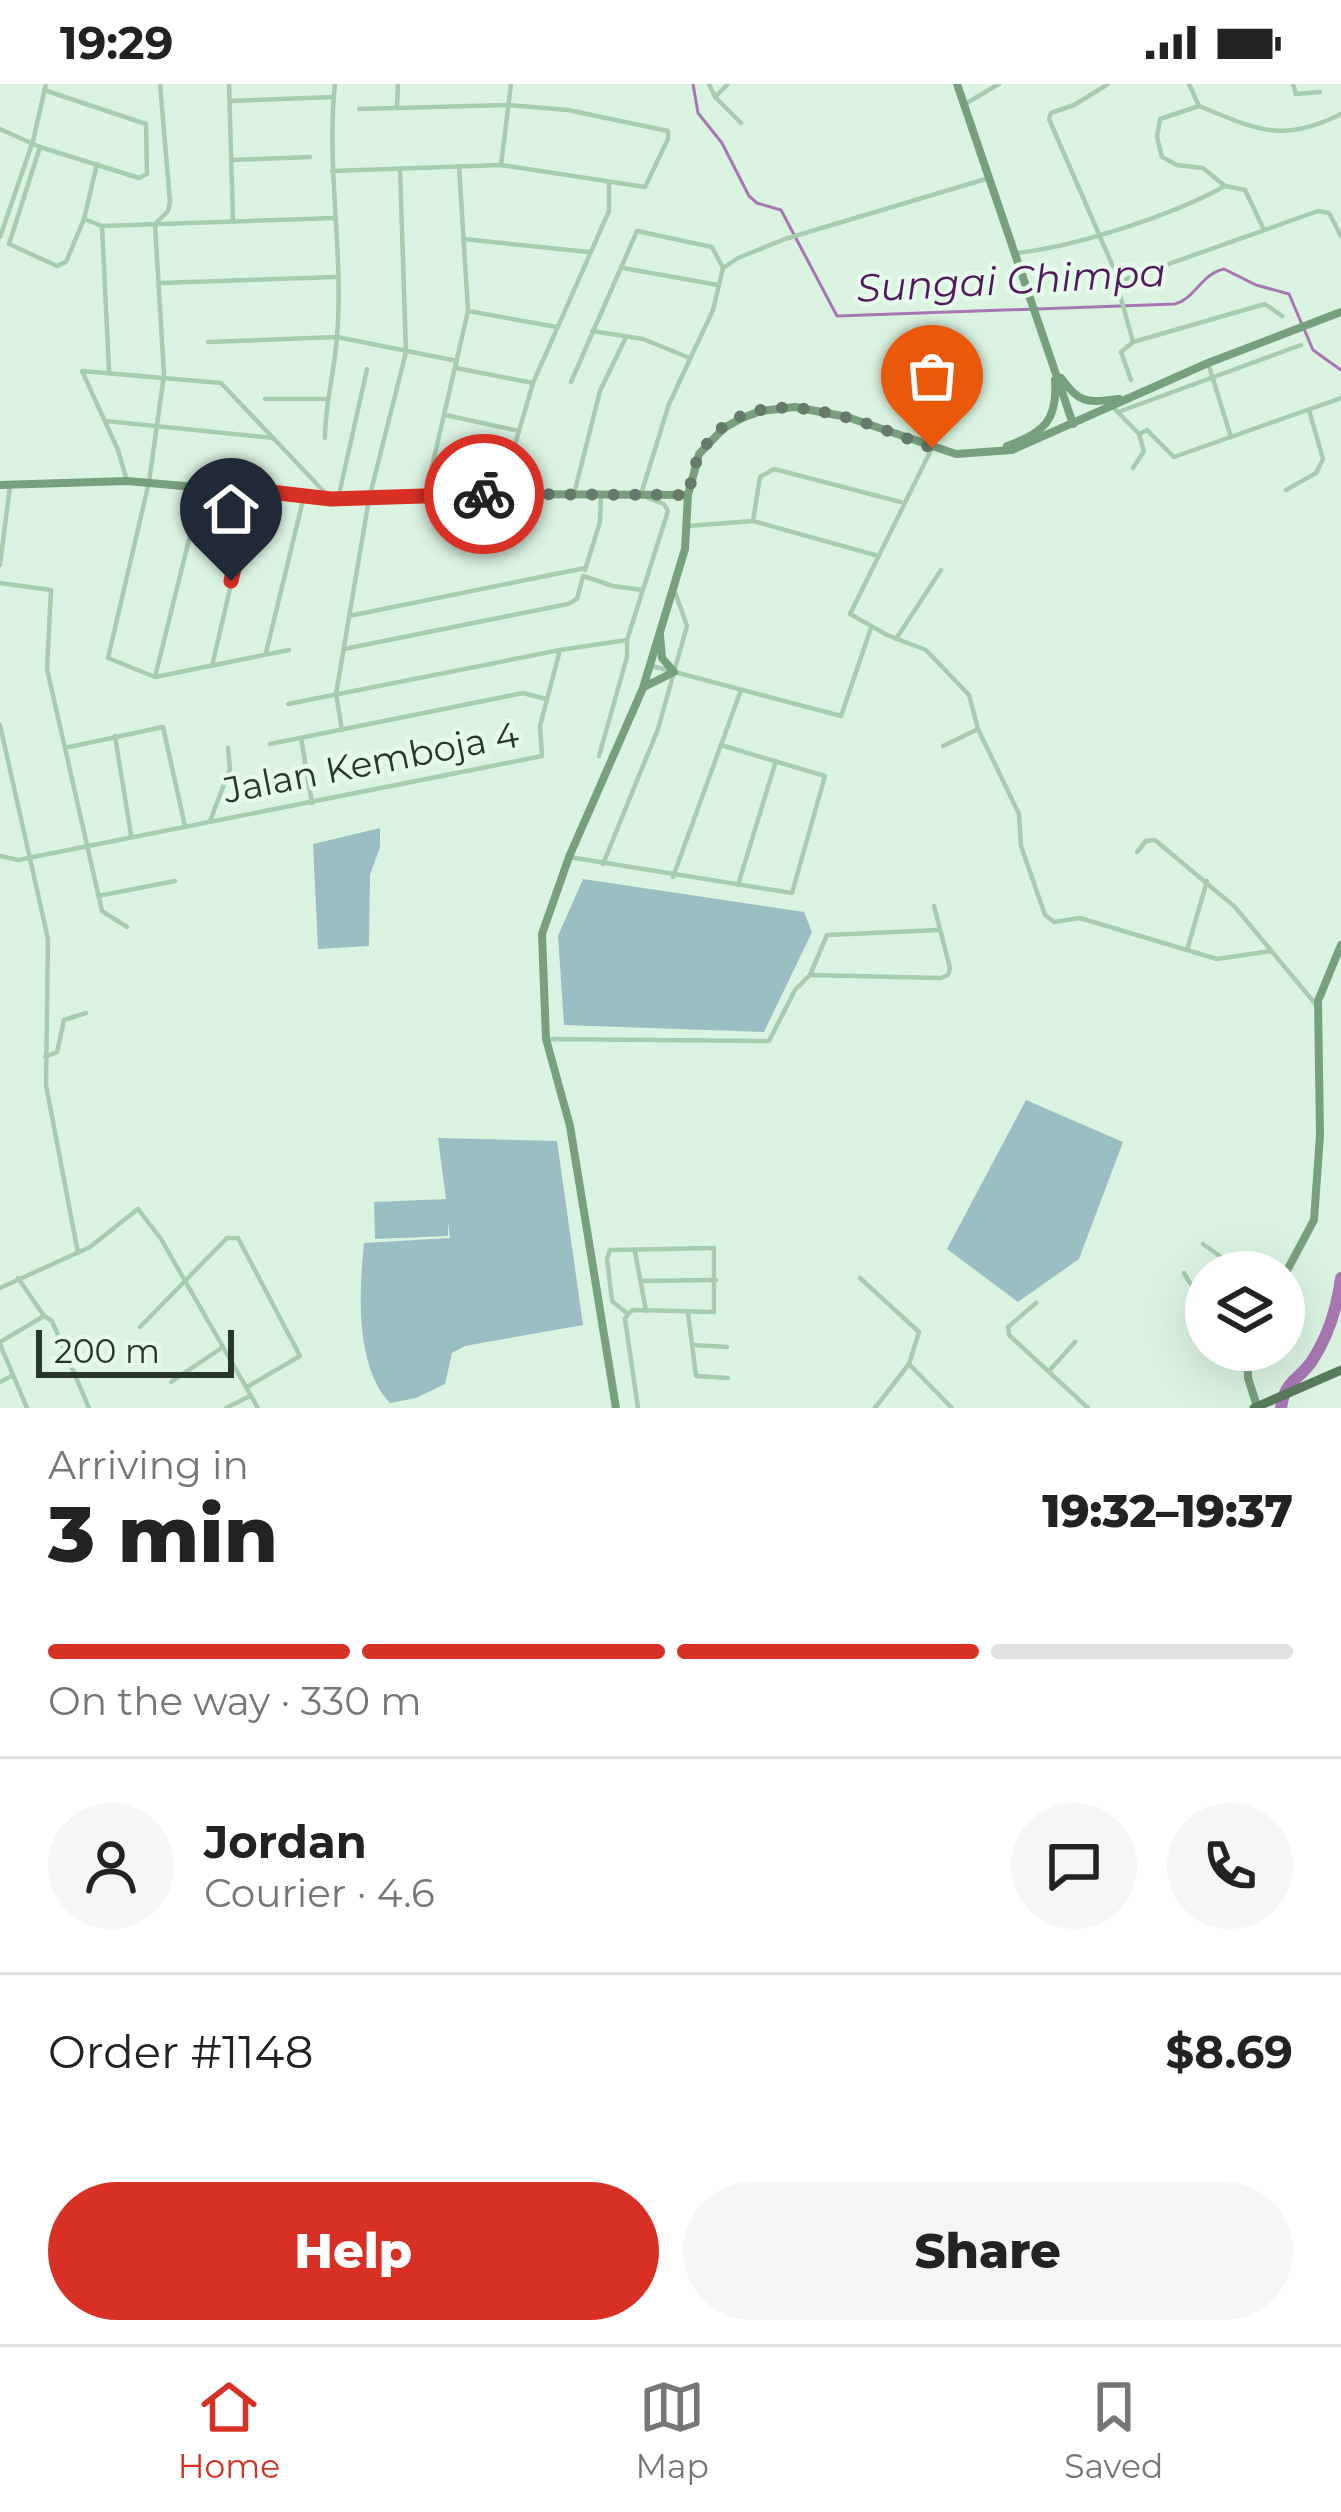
<!DOCTYPE html>
<meta charset="utf-8">
<style>
:root{--surface:#fff;--page:#f6f6f6;--text:#222;--muted:#767676;--line:#e0e0e0;--accent:#d93025}
body{margin:0;font-family:Montserrat,sans-serif;background:var(--page);color:var(--text);height:100vh;display:flex;flex-direction:column;font-size:45px;white-space:nowrap}
*{box-sizing:border-box;margin:0}
p{font-size:39px;color:var(--muted)}
.icon{flex:none;width:66px;height:66px;fill:none;stroke:currentColor;stroke-width:2;stroke-linecap:round;stroke-linejoin:round}
.map{position:relative;height:1324px;overflow:hidden}
.details{display:flex;flex-direction:column;background:var(--surface);flex:1}
.details>*{flex:none}
.fabs{position:absolute;left:1185px;top:1167px;display:grid;gap:24px}
.fabs a{display:grid;place-items:center;width:120px;height:120px;border-radius:50%;background:var(--surface);box-shadow:0 12px 48px #0002;font-size:60px}
.scale{position:absolute;left:36px;bottom:30px;width:198px;box-sizing:border-box;padding-left:12px;border:6px solid #273829;border-top:0;font-size:33px;line-height:42px;white-space:nowrap;color:#273829;-webkit-text-stroke:9px #e7fbed;paint-order:stroke}
.pin{position:absolute;display:grid;place-items:center;width:102px;height:102px;color:#fff;margin:-123px -51px;border-radius:50% 50% 50% 0;rotate:-45deg;box-shadow:0 0 12px #0007}
.pin .icon{rotate:45deg}
.courier{position:absolute;display:grid;place-items:center;width:120px;height:120px;margin:-60px;border:9px solid #d93025;border-radius:50%;background:#fff;color:#222;box-shadow:0 3px 15px #0007}
.headline em{font-style:normal;font-weight:800}
.headline div{display:flex;flex-direction:column-reverse}
.headline{display:flex;align-items:center;justify-content:space-between;height:204px;padding:0 48px}
h1{font-size:78px;font-weight:800;line-height:90px}
.bar{display:grid;grid-template-columns:repeat(4,1fr);gap:18px 12px;align-content:center;height:144px;padding:0 48px}
.bar i{height:15px;border-radius:9px;background:var(--line)}
.bar .selected{background:var(--accent)}
.bar p{grid-column:span 4}
.line{display:flex;align-items:center;gap:30px;padding:0 48px;border-top:3px solid var(--line)}
.line div{flex:1}
.round{display:grid;place-items:center;flex:none;width:126px;height:126px;border-radius:63px;background:var(--page)}
.primary-button{display:flex;gap:24px;margin-top:auto;padding:24px 48px}
.primary-button a{flex:1;height:138px;border-radius:72px;background:var(--accent);color:#fff;font-size:48px;font-weight:800;line-height:138px;text-align:center}
.primary-button a+a{background:var(--page);color:var(--text)}
.status{display:flex;justify-content:space-between;align-items:center;height:84px;padding:0 60px;background:var(--surface);direction:ltr}
.status svg{height:33px;fill:currentColor}
.menu{display:flex;justify-content:space-around;align-items:center;height:168px;border-top:3px solid var(--line);background:var(--surface);font-size:33px;color:var(--muted)}
.menu a{display:grid;justify-items:center;gap:6px}
.menu .selected{color:var(--accent)}
.map>svg:first-child{display:block}
.green{fill:#99bfc4}
.lines{fill:none;stroke-linecap:round;stroke-linejoin:round}
.stream{stroke:#a877b3;stroke-width:3}
.river{stroke:#a877b3;stroke-width:12}
.street{stroke:#a6cdae;stroke-width:4.5}
.secondary{stroke:#77a17c;stroke-width:8}
.primary{stroke:#577b5b;stroke-width:9}
.done{stroke:#667a6a;stroke-width:12;stroke-dasharray:0 21.6}
.route{stroke:#d93025;stroke-width:15}
.labels{text-anchor:middle;dominant-baseline:central;stroke-width:9;stroke-linejoin:round;paint-order:stroke}
.street-label{font-size:36px;fill:#273829;stroke:#e7fbed}
.water-label{font-size:39px;font-style:italic;fill:#521a5d;stroke:#e7fbed}
</style>
<div class="status"><b>19:29</b><svg viewBox="0 0 49 12"><path d="M0 12V9h3v3zM5 12V6h3v6zM10 12V3h3v9zM15 12V0h3v12zM26 1h20v11H26zM47 4h2v5h-2z"/></svg></div>
<div class="map">
<svg width="1341" height="1324" viewBox="0 0 1341 1324">
<rect width="100%" height="100%" fill="#dbf4e2"/>
<g class="green">
<path d="M380 744V763L370 791 369 862 318 865 313 760Z"/>
<path d="M583 795 804 828 812 848 764 948 564 941 558 852Z"/>
<path d="M1026 1016 1123 1058 1079 1175 1018 1218 947 1165Z"/>
<path d="M438 1054 557 1057 583 1241 465 1262 452 1269 445 1300 416 1314 390 1319C355 1283 359 1207 364 1159L450 1154 448 1138V1152L375 1155 374 1118 446 1115Z"/>
</g>
<g class="lines">
<path class="stream" d="M693 0 698 29 722 59 749 112 757 119 781 126 837 232 1175 220C1196 214 1201 190 1224 185L1256 201 1289 210 1313 266 1341 286"/>
<path class="river" d="M1281 1324C1285 1296 1298 1297 1312 1277 1329 1251 1337 1224 1341 1194"/>
<g class="street">
<path d="M160 0 170 118 168 127 155 140 164 291 149 398 108 574 155 593 289 566"/>
<path d="M229 0 233 137"/>
<path d="M709 0 715 13 741 39"/>
<path d="M1108 0 1074 21 1051 29 1049 35 1111 178 1133 258"/>
<path d="M1189 0 1199 22"/>
<path d="M1293 0 1296 10 1320 8"/>
<path d="M715 13 728 0"/>
<path d="M230 17 332 13"/>
<path d="M965 20 999 0"/>
<path d="M397 24 398 0"/>
<path d="M0 45 40 63 139 94 147 90 146 40 44 6"/>
<path d="M40 63 9 160 57 182 66 178 84 135 97 80"/>
<path d="M232 76 310 73"/>
<path d="M501 81 511 0"/>
<path d="M332 87 501 81 645 103 668 55V47L568 26 508 21 359 25"/>
<path d="M1225 102 1203 84 1177 81 1162 73 1157 53 1160 35 1199 22C1256 45 1282 60 1341 30"/>
<path d="M84 135 102 142 334 134"/>
<path d="M102 142 109 286"/>
<path d="M0 153 33 57 46 0"/>
<path d="M463 155 589 168"/>
<path d="M1016 169C1075 163 1173 131 1225 102L1245 106 1264 146"/>
<path d="M623 184 718 201"/>
<path d="M723 184 738 174 785 155 989 94"/>
<path d="M1118 198 1318 127 1329 129 1341 152"/>
<path d="M161 199 335 193"/>
<path d="M468 227 557 243"/>
<path d="M592 247 643 255 690 274"/>
<path d="M208 258 337 253 457 277"/>
<path d="M1208 279 1231 353"/>
<path d="M456 284 533 299"/>
<path d="M1131 296 1121 268 1133 258 1265 220 1282 232"/>
<path d="M571 298 637 147 712 163 723 184 713 226 669 320 642 407"/>
<path d="M265 315H325"/>
<path d="M1113 323 1139 350 1147 346 1174 373 1341 314"/>
<path d="M1121 327 1301 261"/>
<path d="M445 331 519 347"/>
<path d="M106 337 273 354"/>
<path d="M325 354C325 318 335 287 337 252 344 169 326 84 335 0"/>
<path d="M932 364 850 530 887 551 926 566 969 611 978 645 1019 730 1021 762 1045 831 1054 838 1080 834 1217 875 1271 867"/>
<path d="M1133 384 1144 367 1139 350"/>
<path d="M127 397 118 366 82 287 221 299 331 415"/>
<path d="M1286 406 1316 389 1323 375 1309 326"/>
<path d="M501 408 533 299 609 127V98"/>
<path d="M574 410 600 307 626 253"/>
<path d="M425 413 468 227 459 82"/>
<path d="M338 415 367 285"/>
<path d="M753 437 760 393 774 385 901 418"/>
<path d="M687 442 753 437 875 471"/>
<path d="M0 481 10 402"/>
<path d="M585 486 600 438 601 410"/>
<path d="M0 499 51 506 47 585 102 827 127 843"/>
<path d="M349 532 585 484"/>
<path d="M896 555 941 486"/>
<path d="M344 565 568 520 577 515 583 492 613 502 642 506"/>
<path d="M266 569 304 412"/>
<path d="M212 582 253 406"/>
<path d="M652 582 841 632 871 544"/>
<path d="M155 593 201 407"/>
<path d="M288 620 560 566"/>
<path d="M0 641 48 855 46 1001 78 1169"/>
<path d="M342 646 336 610 369 415 406 268 400 85"/>
<path d="M115 652 131 751"/>
<path d="M301 654 312 719"/>
<path d="M270 660 523 609 546 615"/>
<path d="M943 662 978 645"/>
<path d="M69 663 163 643 185 742"/>
<path d="M599 672 627 573V556L668 427 664 420 648 414"/>
<path d="M210 737 230 685 228 664"/>
<path d="M1137 768 1146 757 1155 756 1235 823 1318 923"/>
<path d="M0 772 18 776 542 672 540 642 560 566 627 556"/>
<path d="M569 773 792 809 825 692 724 662"/>
<path d="M603 780 658 645 687 542 675 508"/>
<path d="M673 793 741 606"/>
<path d="M738 801 776 677"/>
<path d="M98 812 175 797"/>
<path d="M1187 866 1207 797"/>
<path d="M810 891 941 894 948 891 950 884 934 822"/>
<path d="M546 955 769 957 795 906 810 891 827 851 939 846"/>
<path d="M45 973 57 968 64 936 86 929"/>
<path d="M1203 1160 1242 1188"/>
<path d="M714 1164V1228L633 1226 628 1230 612 1217 607 1175 610 1166Z"/>
<path d="M635 1168 646 1227"/>
<path d="M1184 1189 1206 1225"/>
<path d="M18 1194 44 1232 52 1237 89 1324"/>
<path d="M860 1194 919 1248 909 1280 875 1324"/>
<path d="M641 1197 716 1196"/>
<path d="M0 1204 90 1163 138 1125 161 1155 258 1324"/>
<path d="M1036 1219 1008 1243 1009 1251 1088 1324"/>
<path d="M688 1229 696 1292 728 1294"/>
<path d="M628 1230 625 1235 638 1324"/>
<path d="M140 1243 227 1154H238L300 1272 247 1303"/>
<path d="M0 1258 44 1232"/>
<path d="M693 1261 727 1263"/>
<path d="M1232 1266 1246 1283"/>
<path d="M910 1281 952 1324"/>
<path d="M1049 1287 1075 1258"/>
<path d="M13 1291 27 1324"/>
<path d="M0 1298 13 1291 0 1260"/>
<path d="M171 1298 223 1263"/>
<path d="M226 1324 250 1312"/>
</g>
<g class="secondary">
<path d="M957 0 1073 340"/>
<path d="M1061 294C1080 321 1088 318 1119 315"/>
<path d="M1007 362C1044 349 1058 336 1055 296"/>
<path d="M0 401 127 397 331 415 500 410 688 411"/>
<path d="M644 603 674 588 662 574 660 551"/>
<path d="M1284 1192 1314 1136 1320 1051 1318 917 1341 861"/>
<path d="M1247 1266 1248 1294 1257 1322"/>
<path d="M616 1324 570 1042 546 955 542 850 569 773 643 604 685 465 688 411 699 370 724 344 742 334 761 327 795 323 847 333 956 370 1012 366 1208 279 1341 228"/>
</g>
<path class="primary" d="M1254 1324 1341 1286"/>
</g>
<g class="lines">
<path class="done" d="M484 410 688 411C692 396 693 380 702 367 752 286 866 339 932 364"/>
<path class="route" d="M231 497 253 406 331 415 484 410"/>
</g>
<g class="labels">
<g class="street-label">
<text transform="translate(371 678) rotate(-11)">Jalan Kemboja 4</text>
</g>
<g class="water-label">
<text transform="translate(1011 196) rotate(-3)">Sungai Chimpa</text>
</g>
</g>
</svg>
<div class="fabs">
<a><svg class="icon" aria-label="layers" viewBox="0 0 24 24"><path d="M12 4l9 5-9 5-9-5zM3 14l9 5 9-5"/></svg></a>
</div>
<div class="scale">200 m</div>
<div class="pin" style="left:932px;top:364px;background:#ea580c"><svg class="icon" aria-label="bag" viewBox="0 0 24 24"><path d="M5 8h14l-1 12H6zM9 8a3 3 0 0 1 6 0"/></svg></div>
<div class="pin" style="left:231px;top:497px;background:#1f2937"><svg class="icon" aria-label="home" viewBox="0 0 24 24"><path d="M3 11l9-7 9 7M6 9v11h12V9"/></svg></div>
<div class="courier" style="left:484px;top:410px"><svg class="icon" aria-label="bike" viewBox="0 0 24 24"><circle cx="6" cy="16" r="4"/><circle cx="18" cy="16" r="4"/><path d="M6 16l4-8h5l3 8M10 8l3 8H6M13 5h3"/></svg></div>
</div>
<section class="details">
<div class="headline"><div><h1>3 min</h1><p>Arriving in</p></div><em>19:32–19:37</em></div>
<div class="bar"><i class="selected"></i><i class="selected"></i><i class="selected"></i><i></i><p>On the way · 330 m</p></div>
<div class="line" style="height:216px"><a class="round"><svg class="icon" aria-label="person" viewBox="0 0 24 24"><circle cx="12" cy="8" r="4"/><path d="M4 21q1-7 8-7t8 7"/></svg></a><div><b>Jordan</b><p>Courier · 4.6</p></div><a class="round"><svg class="icon" aria-label="chat" viewBox="0 0 24 24"><path d="M4 5h16v11H9l-5 4z"/></svg></a><a class="round"><svg class="icon" aria-label="phone" viewBox="0 0 24 24"><path d="M5 4h4l2 5-3 2q2 4 5 5l2-3 5 2v4C11 20 4 13 5 4z"/></svg></a></div>
<div class="line" style="height:156px"><div>Order #1148</div><b>$8.69</b></div>
<div class="primary-button"><a>Help</a><a>Share</a></div>
</section>
<nav class="menu">
<a class="selected"><svg class="icon" aria-label="home" viewBox="0 0 24 24"><path d="M3 11l9-7 9 7M6 9v11h12V9"/></svg>Home</a>
<a><svg class="icon" aria-label="map" viewBox="0 0 24 24"><path d="M3 6l6-2 6 2 6-2v14l-6 2-6-2-6 2zM9 4v14M15 6v14"/></svg>Map</a>
<a><svg class="icon" aria-label="saved" viewBox="0 0 24 24"><path d="M7 4h10v16l-5-4-5 4z"/></svg>Saved</a>
</nav>
